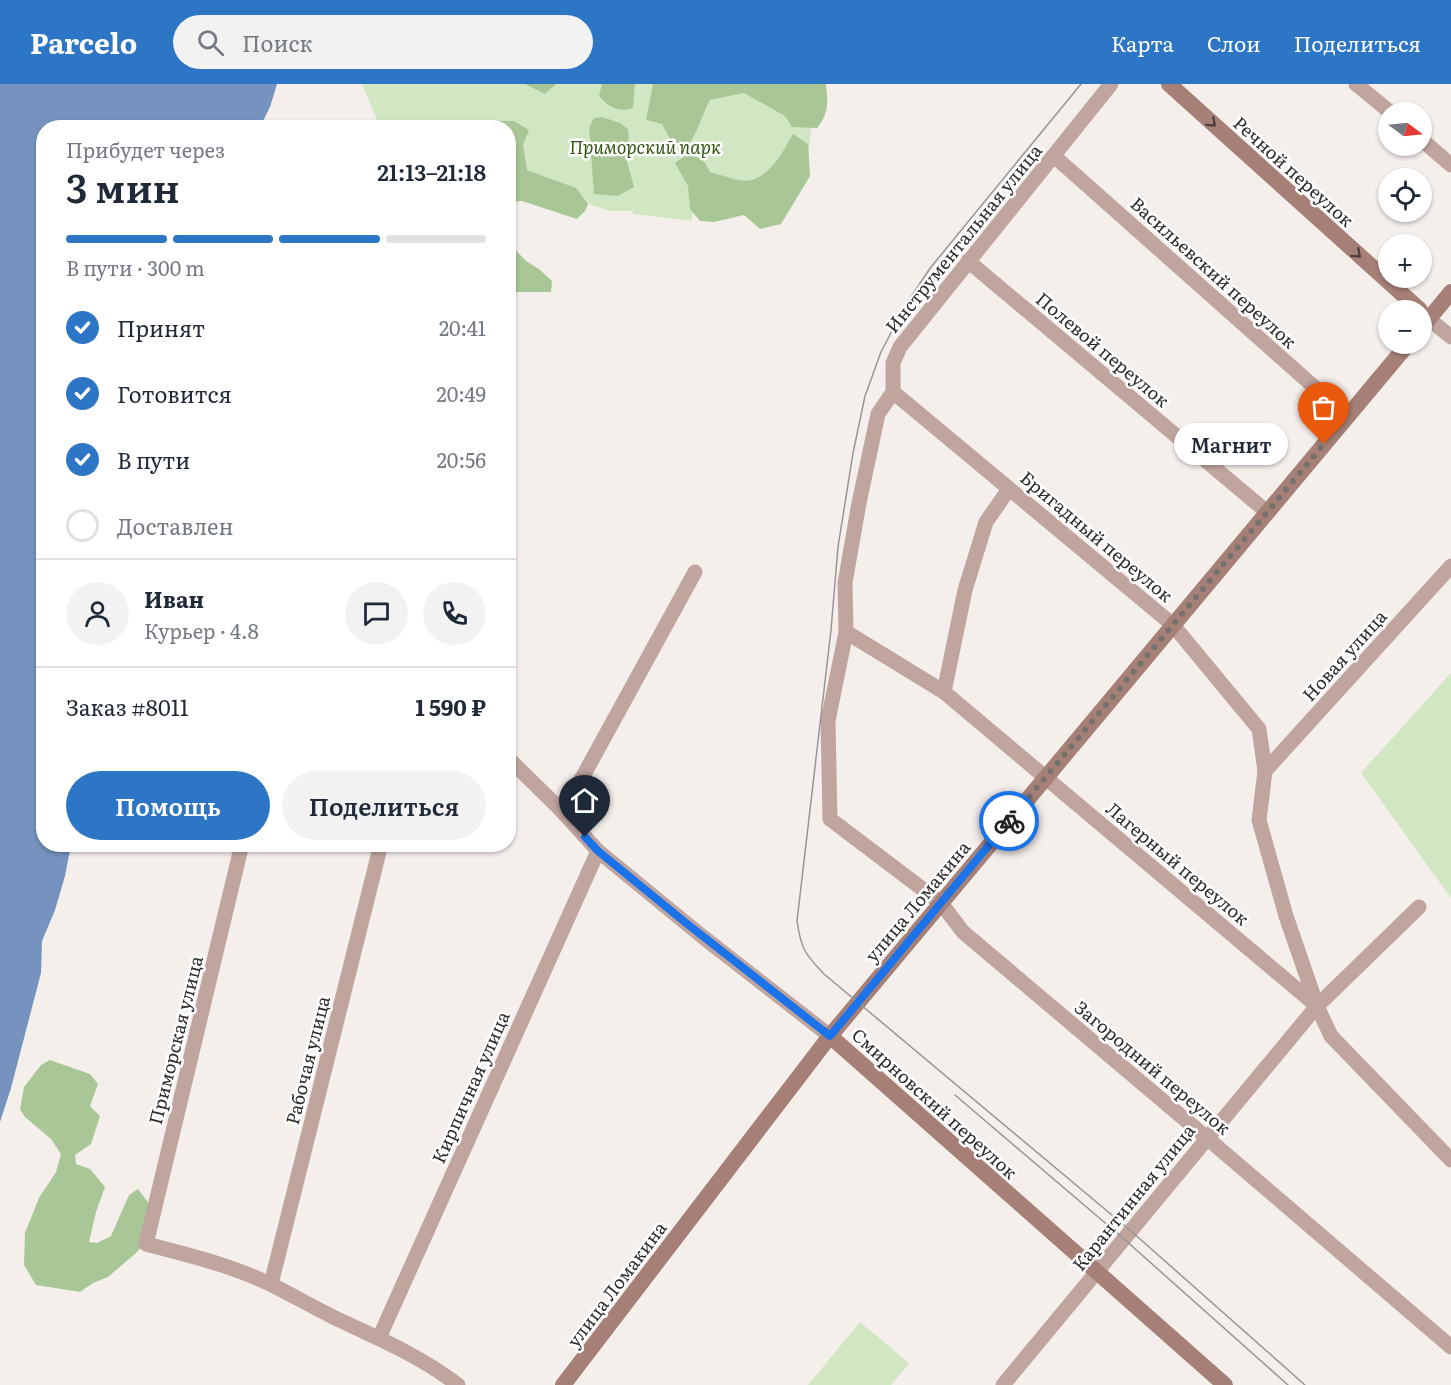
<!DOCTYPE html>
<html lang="ru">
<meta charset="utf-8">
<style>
:root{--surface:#fff;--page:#f2f2f3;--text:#1f2937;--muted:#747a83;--line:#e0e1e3;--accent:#2d76c6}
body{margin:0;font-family:Literata,serif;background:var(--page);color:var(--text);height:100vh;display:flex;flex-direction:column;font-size:22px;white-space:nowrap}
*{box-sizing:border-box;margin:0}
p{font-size:20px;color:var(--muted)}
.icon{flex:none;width:33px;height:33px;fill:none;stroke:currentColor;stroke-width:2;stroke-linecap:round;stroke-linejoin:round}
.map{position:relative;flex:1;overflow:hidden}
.sheet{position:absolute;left:36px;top:36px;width:480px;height:732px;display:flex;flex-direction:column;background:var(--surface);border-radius:24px;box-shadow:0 2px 4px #0004}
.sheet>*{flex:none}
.needle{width:39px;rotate:105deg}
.controls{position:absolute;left:1378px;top:18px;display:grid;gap:12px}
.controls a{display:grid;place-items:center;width:54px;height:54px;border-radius:50%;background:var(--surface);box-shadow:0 2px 4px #0004;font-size:30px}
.pin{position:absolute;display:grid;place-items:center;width:51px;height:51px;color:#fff;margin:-62px -26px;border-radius:50% 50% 50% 0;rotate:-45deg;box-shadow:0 0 6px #0007}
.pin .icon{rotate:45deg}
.courier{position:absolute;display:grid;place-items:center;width:60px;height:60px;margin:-30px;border:4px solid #1a73e8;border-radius:50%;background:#fff;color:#222;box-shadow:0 2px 8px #0007}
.bubble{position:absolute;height:42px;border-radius:21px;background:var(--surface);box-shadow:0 2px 4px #0004;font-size:20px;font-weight:600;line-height:42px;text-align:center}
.headline em{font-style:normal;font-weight:600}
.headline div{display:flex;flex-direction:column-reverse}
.headline{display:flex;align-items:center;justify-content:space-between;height:102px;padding:0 30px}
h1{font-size:39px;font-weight:600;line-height:45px}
.bar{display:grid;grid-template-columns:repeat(4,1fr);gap:9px 6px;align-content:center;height:72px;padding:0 30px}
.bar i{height:8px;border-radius:4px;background:var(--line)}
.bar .active{background:var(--accent)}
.bar p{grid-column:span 4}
.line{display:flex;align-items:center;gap:15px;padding:0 30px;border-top:2px solid var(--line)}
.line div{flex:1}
.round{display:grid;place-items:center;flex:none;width:63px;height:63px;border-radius:32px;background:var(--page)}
ol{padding:0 30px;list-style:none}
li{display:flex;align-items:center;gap:18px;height:66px}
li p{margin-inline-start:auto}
li .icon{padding:6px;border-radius:50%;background:var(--accent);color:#fff;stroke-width:4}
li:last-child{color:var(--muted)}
li i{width:33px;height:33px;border:3px solid var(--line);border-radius:50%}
.button{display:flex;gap:12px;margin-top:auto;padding:12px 30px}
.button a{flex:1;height:69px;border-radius:36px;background:var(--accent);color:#fff;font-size:24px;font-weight:600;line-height:69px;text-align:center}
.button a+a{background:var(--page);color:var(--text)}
header{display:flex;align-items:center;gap:36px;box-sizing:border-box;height:84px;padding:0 30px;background:var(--accent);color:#fff}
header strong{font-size:28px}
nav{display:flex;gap:33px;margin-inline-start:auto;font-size:21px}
.search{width:420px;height:54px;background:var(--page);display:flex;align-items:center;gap:15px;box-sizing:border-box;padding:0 21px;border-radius:33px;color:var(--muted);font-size:22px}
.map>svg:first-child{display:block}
.green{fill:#d1e7c3}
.forest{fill:#a9c796}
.water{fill:#7593be}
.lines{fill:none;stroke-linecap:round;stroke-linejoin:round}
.minor{stroke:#c0a59e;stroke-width:15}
.secondary{stroke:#a68077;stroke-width:16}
.tram{stroke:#999593;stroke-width:1.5}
.oneway{stroke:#4d423f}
.done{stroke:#74716f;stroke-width:6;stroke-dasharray:0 10.8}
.route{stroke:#1a73e8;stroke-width:8}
.labels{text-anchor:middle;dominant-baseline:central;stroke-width:5;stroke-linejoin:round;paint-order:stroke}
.park-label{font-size:18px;font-style:italic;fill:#345714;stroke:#fff}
.street-label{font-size:18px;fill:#2f2d2c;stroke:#fff}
</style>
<header>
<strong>Parcelo</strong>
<div class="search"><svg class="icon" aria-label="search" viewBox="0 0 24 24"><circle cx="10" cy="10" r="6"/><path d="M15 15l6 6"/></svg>Поиск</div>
<nav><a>Карта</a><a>Слои</a><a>Поделиться</a></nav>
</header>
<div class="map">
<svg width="1451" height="1301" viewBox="0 0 1451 1301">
<rect width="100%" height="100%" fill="#f5efec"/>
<g class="green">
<path d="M362 0H817L805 95 693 126 692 137 633 130V127H611L509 95 508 44 380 43Z"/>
<path d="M1451 589V814L1361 689Z"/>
<path d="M860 1238 909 1279 891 1301H808Z"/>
</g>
<g class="forest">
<path d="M525 0H556L545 10Z"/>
<path d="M602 0H635L633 24C617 29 609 23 599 12Z"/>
<path d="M653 0H826C828 18 829 30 817 44L792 43 785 32 744 9 710 16C701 32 698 50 686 63L672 59 662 40 646 36Z"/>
<path d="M602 33 620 39 628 45 629 57 626 74 634 103 618 112 594 110 589 44 594 34Z"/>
<path d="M488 37H514L529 46 523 61 527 86 576 104 588 120 585 127 577 135 522 117 509 118 508 44 480 43Z"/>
<path d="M793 50 808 60 810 92 781 140 760 145 744 131 714 138 700 137 690 125 688 102 675 79 688 70 703 75 710 88C722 91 740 99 752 96 773 89 783 67 793 50Z"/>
<path d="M508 158 526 177 539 185 552 197 551 208H509Z"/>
<path d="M50 976 90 990 98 1000 90 1022 100 1032 91 1060 75 1071 76 1080 90 1085 105 1103 96 1128 89 1158 97 1159 111 1152 129 1111 138 1105 150 1121 147 1156 137 1168 108 1193 93 1199 80 1208 36 1201 24 1181 25 1149 39 1114 56 1088 61 1070 51 1055 25 1033 20 1025 24 1003 41 981Z"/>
</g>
<path class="water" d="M0 0H277L270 23 260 43 44 44V760L71 761 65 792 55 826 42 857 41 889 11 1004 0 1038Z"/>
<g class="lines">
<g class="minor">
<path d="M1111 0 900 263 893 279V308L878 330 859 419 845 499 846 548 828 637 830 735 941 819 963 848 1207 1054 1451 1263"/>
<path d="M1356 0 1390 28"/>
<path d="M1422 56 1451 81"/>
<path d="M1054 72 1347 332"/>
<path d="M968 177 1267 428"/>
<path d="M1429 235 1451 253"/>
<path d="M893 308 1173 541 1259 645 1265 687 1259 736 1286 832 1317 922"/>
<path d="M846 548 944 608 1317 922 1331 952 1451 1076"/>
<path d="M944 608 965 506 986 438 1009 405"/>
<path d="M508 674 560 725 598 767 703 853 830 952"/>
<path d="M1265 687 1451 482"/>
<path d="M560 725 582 694 695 488"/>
<path d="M242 760 146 1160C189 1171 233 1182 272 1201 294 1212 315 1224 337 1235 378 1254 422 1273 458 1301"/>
<path d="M271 1200 381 760"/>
<path d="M379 1254 598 767"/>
<path d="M1003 1301 1317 922 1419 823"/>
</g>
<g class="secondary">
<path d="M1169 0 1420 226"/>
<path d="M1422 243 1451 208"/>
<path d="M830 952 1225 1301"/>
<path d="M563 1301 830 952 1408 260"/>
</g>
<g class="tram">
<path d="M1081 0 931 183 906 220 881 268 865 312 853 369 838 463 831 546 797 837C801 865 805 870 824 890L1131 1147 1305 1301"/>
<path d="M955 1011 1124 1155 1288 1301"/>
</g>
</g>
<defs><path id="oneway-chevron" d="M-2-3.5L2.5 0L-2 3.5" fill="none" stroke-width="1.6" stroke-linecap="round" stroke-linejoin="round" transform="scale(1.5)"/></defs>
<g class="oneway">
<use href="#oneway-chevron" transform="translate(1212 39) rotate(42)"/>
<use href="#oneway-chevron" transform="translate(1357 170) rotate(42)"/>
</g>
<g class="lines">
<path class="done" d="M1009 737 1324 360"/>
<path class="route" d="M585 753 598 767 686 839 830 952 1009 737"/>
</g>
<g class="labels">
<g class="park-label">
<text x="645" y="62">Приморский парк</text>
</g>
<g class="street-label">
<text transform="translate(1294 87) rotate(42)">Речной переулок</text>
<text transform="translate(963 154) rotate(-51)">Инструментальная улица</text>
<text transform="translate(1214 188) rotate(42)">Васильевский переулок</text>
<text transform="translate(1103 265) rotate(40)">Полевой переулок</text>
<text transform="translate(1097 452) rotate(40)">Бригадный переулок</text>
<text transform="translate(1344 571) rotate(-48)">Новая улица</text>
<text transform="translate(1178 779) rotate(40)">Лагерный переулок</text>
<text transform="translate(917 817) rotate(-50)">улица Ломакина</text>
<text transform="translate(175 956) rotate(-76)">Приморская улица</text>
<text transform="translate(307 976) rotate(-76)">Рабочая улица</text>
<text transform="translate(1153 983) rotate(40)">Загородний переулок</text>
<text transform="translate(470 1003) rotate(-66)">Кирпичная улица</text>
<text transform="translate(935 1019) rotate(42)">Смирновский переулок</text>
<text transform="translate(1133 1113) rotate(-51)">Карантинная улица</text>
<text transform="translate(616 1200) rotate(-53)">улица Ломакина</text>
</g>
</g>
</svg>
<div class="controls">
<a><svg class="needle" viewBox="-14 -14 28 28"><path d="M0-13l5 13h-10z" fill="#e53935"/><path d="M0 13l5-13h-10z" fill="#747a83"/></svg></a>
<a><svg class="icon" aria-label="locate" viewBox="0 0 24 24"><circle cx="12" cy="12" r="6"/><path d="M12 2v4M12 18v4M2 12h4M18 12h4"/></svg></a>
<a>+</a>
<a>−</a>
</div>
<div class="pin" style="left:1324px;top:360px;background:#ea580c"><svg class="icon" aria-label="bag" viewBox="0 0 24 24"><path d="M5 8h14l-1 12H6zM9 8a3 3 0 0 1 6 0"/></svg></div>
<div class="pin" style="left:585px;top:753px;background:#1f2937"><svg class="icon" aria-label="home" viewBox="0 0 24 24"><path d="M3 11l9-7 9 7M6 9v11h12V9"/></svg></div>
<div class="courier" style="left:1009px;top:737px"><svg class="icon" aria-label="bike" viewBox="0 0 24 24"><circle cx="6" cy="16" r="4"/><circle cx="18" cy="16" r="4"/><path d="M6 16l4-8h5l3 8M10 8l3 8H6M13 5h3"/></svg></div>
<div class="bubble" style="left:1174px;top:339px;width:114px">Магнит</div>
<section class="sheet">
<div class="headline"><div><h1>3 мин</h1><p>Прибудет через</p></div><em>21:13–21:18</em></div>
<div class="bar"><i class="active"></i><i class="active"></i><i class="active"></i><i></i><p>В пути · 300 m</p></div>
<ol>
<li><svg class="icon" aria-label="check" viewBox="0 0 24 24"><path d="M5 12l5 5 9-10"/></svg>Принят<p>20:41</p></li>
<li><svg class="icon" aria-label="check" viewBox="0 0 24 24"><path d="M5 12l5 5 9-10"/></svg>Готовится<p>20:49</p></li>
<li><svg class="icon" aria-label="check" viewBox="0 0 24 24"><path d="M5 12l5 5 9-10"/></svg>В пути<p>20:56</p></li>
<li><i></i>Доставлен</li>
</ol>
<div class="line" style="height:108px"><a class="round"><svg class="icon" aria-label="person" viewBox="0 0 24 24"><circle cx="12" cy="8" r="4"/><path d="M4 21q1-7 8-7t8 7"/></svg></a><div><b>Иван</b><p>Курьер · 4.8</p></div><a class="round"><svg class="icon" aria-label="chat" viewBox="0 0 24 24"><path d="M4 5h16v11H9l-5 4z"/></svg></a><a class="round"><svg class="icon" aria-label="phone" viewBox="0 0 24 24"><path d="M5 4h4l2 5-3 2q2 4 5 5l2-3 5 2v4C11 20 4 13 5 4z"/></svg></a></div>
<div class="line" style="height:78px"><div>Заказ #8011</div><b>1 590 ₽</b></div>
<div class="button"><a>Помощь</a><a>Поделиться</a></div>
</section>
</div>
